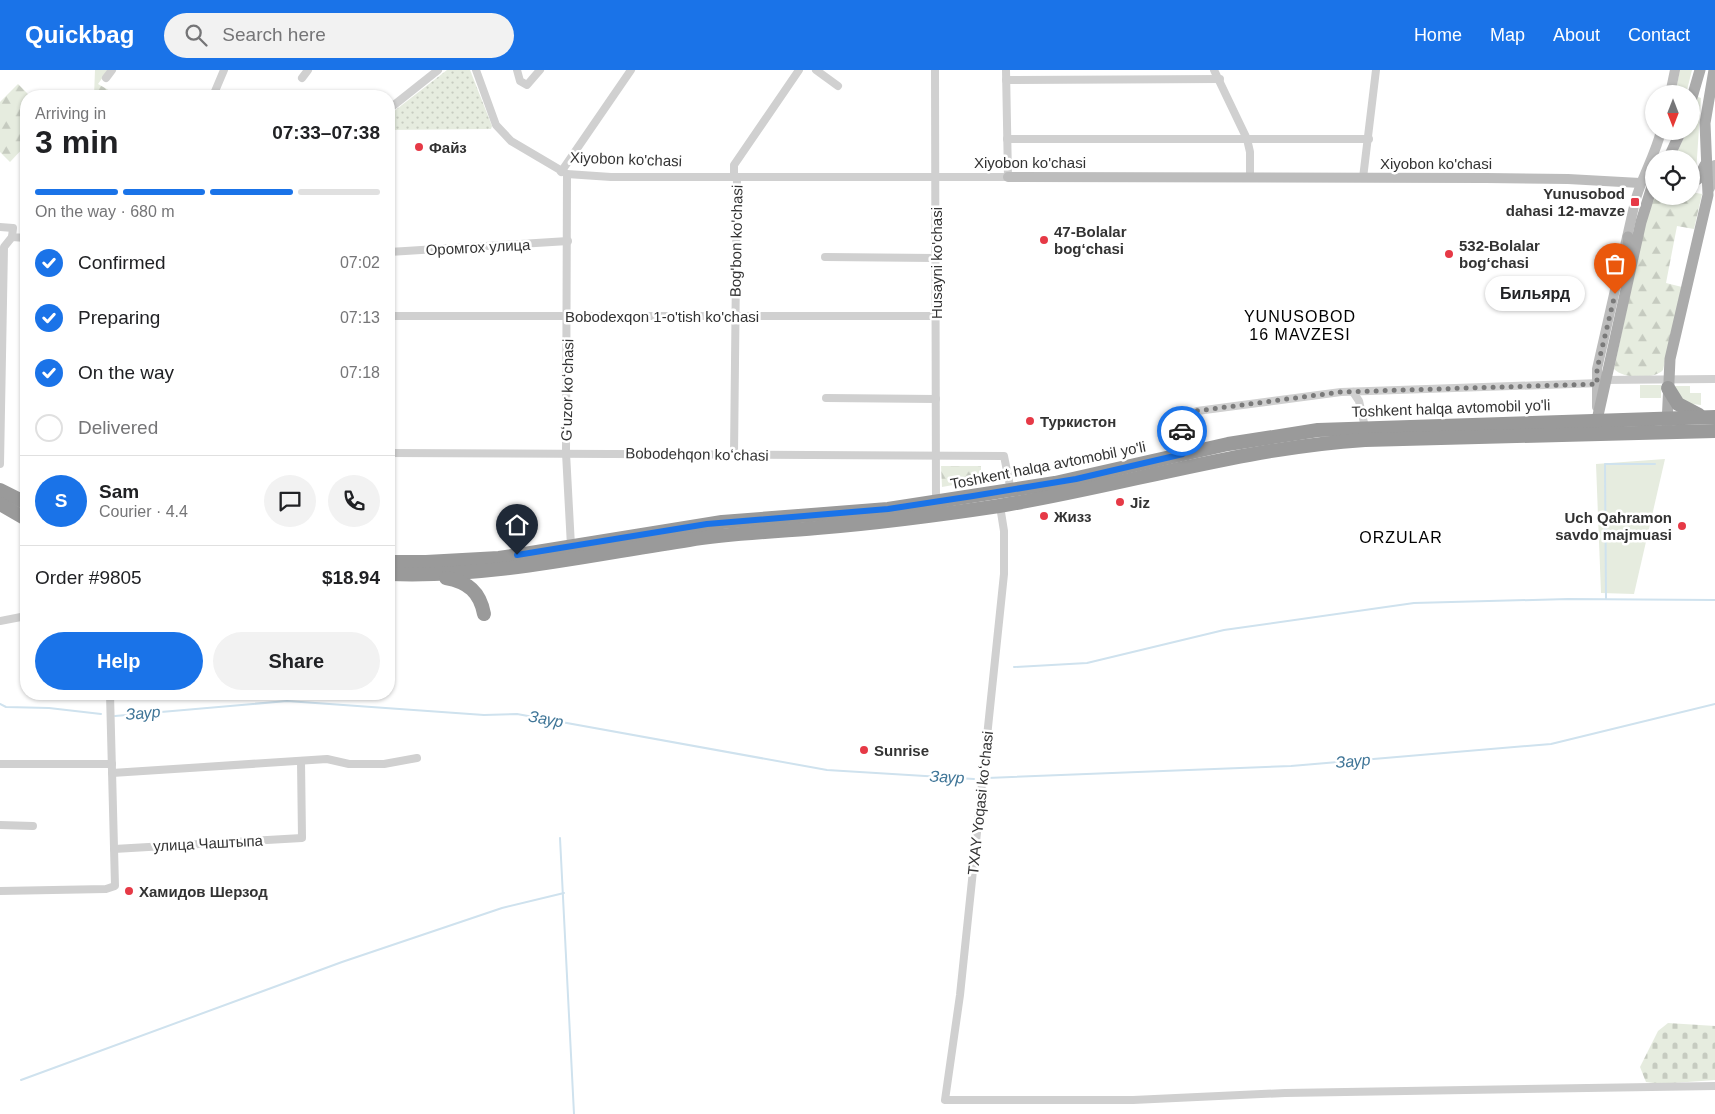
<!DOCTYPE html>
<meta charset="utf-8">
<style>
:root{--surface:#fff;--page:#f2f2f2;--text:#202124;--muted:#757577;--line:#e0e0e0;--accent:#1a73e8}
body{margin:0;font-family:Helvetica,sans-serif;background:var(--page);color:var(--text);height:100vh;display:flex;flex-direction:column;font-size:19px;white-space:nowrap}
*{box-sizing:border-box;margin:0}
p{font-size:16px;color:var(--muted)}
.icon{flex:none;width:28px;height:28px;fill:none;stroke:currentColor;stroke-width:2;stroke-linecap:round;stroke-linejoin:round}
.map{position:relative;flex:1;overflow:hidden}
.side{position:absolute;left:20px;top:20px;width:375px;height:610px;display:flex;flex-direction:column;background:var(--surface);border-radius:20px;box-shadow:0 1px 4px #0004}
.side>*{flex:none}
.needle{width:32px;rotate:180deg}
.fabs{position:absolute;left:1645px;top:15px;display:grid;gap:10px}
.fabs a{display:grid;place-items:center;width:55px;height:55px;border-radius:50%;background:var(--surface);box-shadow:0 1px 4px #0004;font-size:25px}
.pin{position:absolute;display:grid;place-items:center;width:42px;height:42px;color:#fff;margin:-51px -21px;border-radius:50% 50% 50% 0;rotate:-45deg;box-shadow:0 0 5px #0007}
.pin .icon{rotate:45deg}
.courier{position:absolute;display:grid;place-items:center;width:50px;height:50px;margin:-25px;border:4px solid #1a73e8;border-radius:50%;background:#fff;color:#222;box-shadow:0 1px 6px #0007}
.bubble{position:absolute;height:35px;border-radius:18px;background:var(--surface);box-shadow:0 1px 4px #0004;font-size:16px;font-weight:800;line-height:35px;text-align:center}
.headline em{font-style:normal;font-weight:800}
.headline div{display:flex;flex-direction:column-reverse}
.headline{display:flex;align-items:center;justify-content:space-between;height:85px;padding:0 15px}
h1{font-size:32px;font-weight:800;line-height:38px}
.bar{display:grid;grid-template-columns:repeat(4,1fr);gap:8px 5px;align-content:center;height:60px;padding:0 15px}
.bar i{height:6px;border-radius:4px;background:var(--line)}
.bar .active{background:var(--accent)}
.bar p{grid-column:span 4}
.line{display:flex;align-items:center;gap:12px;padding:0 15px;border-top:1px solid var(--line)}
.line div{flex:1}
.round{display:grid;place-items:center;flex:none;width:52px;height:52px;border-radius:26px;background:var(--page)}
ol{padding:0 15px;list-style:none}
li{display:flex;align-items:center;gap:15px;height:55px}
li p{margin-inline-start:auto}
li .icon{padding:5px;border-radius:50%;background:var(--accent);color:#fff;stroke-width:4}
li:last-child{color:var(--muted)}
li i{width:28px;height:28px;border:2px solid var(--line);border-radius:50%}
.cta{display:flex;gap:10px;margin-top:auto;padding:10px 15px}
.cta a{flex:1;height:58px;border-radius:30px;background:var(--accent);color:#fff;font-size:20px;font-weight:800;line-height:58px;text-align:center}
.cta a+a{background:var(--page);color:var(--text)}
header{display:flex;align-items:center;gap:30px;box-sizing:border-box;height:70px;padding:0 25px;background:var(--accent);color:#fff}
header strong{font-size:24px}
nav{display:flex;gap:28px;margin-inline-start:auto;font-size:18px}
.search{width:350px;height:45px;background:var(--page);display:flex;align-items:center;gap:12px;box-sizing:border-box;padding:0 18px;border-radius:28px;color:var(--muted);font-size:19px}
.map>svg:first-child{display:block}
.grass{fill:#e6ecdf}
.forest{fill:url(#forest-firs)}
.cemetery{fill:url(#cemetery-stones)}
.park{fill:url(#park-dots)}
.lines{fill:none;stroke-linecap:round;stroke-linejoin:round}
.stream{stroke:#cfe2ee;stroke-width:2}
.street{stroke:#d0d0d0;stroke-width:8}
.secondary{stroke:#bdbdbd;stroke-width:10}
.primary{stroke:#ababab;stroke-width:11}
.highway{stroke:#9a9a9a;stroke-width:14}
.done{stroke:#7a7a7a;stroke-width:5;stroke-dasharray:0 9}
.route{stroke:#1a73e8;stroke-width:6}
.poi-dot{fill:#e63946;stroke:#fff;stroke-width:2}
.labels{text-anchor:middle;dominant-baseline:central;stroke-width:5;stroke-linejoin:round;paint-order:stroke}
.poi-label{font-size:15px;font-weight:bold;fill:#333;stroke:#fff;text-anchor:start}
.street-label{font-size:15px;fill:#333;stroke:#fff}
.neighbourhood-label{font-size:16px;letter-spacing:1px;fill:#000;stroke:#fff}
.water-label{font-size:16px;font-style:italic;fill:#3f7597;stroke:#fff}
</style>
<header>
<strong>Quickbag</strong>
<div class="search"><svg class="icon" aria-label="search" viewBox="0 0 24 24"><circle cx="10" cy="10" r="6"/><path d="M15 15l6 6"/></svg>Search here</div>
<nav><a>Home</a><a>Map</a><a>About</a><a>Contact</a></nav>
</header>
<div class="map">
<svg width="1715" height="1044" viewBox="0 0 1715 1044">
<defs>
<pattern id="forest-firs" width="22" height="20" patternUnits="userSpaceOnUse" patternTransform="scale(1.25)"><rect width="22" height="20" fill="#e6ecdf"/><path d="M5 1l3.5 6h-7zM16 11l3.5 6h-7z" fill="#c6cbc0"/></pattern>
<pattern id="cemetery-stones" width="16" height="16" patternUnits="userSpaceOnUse" patternTransform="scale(1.25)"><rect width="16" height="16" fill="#e6ecdf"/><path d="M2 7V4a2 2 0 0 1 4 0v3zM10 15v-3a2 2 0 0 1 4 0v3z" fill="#c6cbc0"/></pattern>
<pattern id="park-dots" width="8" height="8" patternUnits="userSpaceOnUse" patternTransform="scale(1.25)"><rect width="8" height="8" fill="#e6ecdf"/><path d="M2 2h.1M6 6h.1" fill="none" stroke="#c6cbc0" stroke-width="1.8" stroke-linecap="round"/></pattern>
</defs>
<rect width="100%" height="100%" fill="#fff"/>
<g class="grass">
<path d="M1680 0H1692L1686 24H1675Z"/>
<path d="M1698 27 1701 28 1696 103 1691 108V89H1674L1687 61H1691V49Z"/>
<rect x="1640" y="315" width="21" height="13"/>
<path d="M1675 316H1690V323H1701V335L1684 333 1673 317Z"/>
<path d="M1665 389 1634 524 1601 523 1596 394Z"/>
</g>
<g class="forest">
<path d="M95 0H108L98 14 119 26H94Z"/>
<path d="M18 14 30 26H26V75L10 92 0 82V32Z"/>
<path d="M1691 122 1702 124 1694 159 1677 156 1666 213 1682 217 1663 300C1654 310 1623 309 1614 299L1650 129 1654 126H1691Z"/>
<path d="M941 396H981V410L942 417Z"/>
</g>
<path class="cemetery" d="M1668 953 1715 956V1010L1660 1014 1646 1012 1640 997 1658 961Z"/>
<path class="park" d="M447 0H470L492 56 491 59 389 60V45Z"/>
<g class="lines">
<g class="stream">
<path d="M1606 529 1605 394H1655"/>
<path d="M1014 597 1087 593 1224 560 1414 533 1568 529 1715 530"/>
<path d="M0 634 6 637 49 638 101 644"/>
<path d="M115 646 287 631 484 645 517 644 827 700 974 709"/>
<path d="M987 708 1291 696 1551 674 1715 634"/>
<path d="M560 768 574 1044"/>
<path d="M21 1010 342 892 502 838 564 823"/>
</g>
<g class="street">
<path d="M476 0 496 55 511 71 567 104 611 107H1008L1006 0"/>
<path d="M517 0 520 11 527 15 540 0"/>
<path d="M816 0 838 16"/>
<path d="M935 0 936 432"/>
<path d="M1214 0 1247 69 1250 82V108"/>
<path d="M106 8 112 0"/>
<path d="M302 8 308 0"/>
<path d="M1006 10 1220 9"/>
<path d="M213 26 224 0"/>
<path d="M389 39 438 0"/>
<path d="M1007 69H1369"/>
<path d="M561 102 631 0"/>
<path d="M567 104 566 383 571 476"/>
<path d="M734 107V95L799 0"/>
<path d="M1363 108 1376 0"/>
<path d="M0 157 13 158 12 167 26 168"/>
<path d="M389 182 568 171"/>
<path d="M825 187 935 188"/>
<path d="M389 246H936"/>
<path d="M1602 310 1715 309"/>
<path d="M1353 322 1359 331 1365 357"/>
<path d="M826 328 936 329"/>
<path d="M389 383 1004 386 1011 421"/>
<path d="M1183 384C1181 370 1179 347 1197 341L1341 322 1600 313"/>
<path d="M734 385 737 107"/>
<path d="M0 394 4 177 12 167"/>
<path d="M1000 436 1004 461V504L960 925 945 1030H1133L1285 1023 1715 1016"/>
<path d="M0 551 26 546"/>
<path d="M0 694H112"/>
<path d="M112 703 327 689 349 694H384L417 688"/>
<path d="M0 755 33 756"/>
<path d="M114 779 302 768 301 691"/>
<path d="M0 821 106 819 115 816 110 624"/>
</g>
<g class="secondary">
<path d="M1670 24 1675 0"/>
<path d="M1008 107 1486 108 1568 109 1640 113"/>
<path d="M1710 118 1715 95"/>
<path d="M1597 337V299L1635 132C1641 108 1655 86 1661 61"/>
</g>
<g class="primary">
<path d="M1691 31 1700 0"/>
<path d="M1668 89 1681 61"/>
<path d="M1691 113 1698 109 1705 95"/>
<path d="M1628 167 1630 187"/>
<path d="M1667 355 1670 289 1708 125 1705 53 1714 0"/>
<path d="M1597 359V350L1641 152 1654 110"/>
</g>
<g class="highway">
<path d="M1668 318 1678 334 1699 345"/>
<path d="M0 420 26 433"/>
<path d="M0 434 26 449"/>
<path d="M389 492H426L499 488 722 452 888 439 1055 413 1228 374 1318 360 1715 347"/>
<path d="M389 504C490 508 589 485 689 470 731 463 774 462 817 458 878 453 939 445 999 436 1122 416 1240 378 1365 370L1715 361"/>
<path d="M446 508C468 512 480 522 484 544"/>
</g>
</g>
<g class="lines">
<path class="done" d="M1182 361 1188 346 1196 341 1341 322 1597 314V299L1615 224"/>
<path class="route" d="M517 485 707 454 888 439 973 426 1076 409 1183 384 1182 361"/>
</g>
<g class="poi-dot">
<circle cx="419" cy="77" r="5"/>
<rect x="1630" y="127" width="10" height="10" rx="2.5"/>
<circle cx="1044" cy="170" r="5"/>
<circle cx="1449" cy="184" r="5"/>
<circle cx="1030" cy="351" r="5"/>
<circle cx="1120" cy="432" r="5"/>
<circle cx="1044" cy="446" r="5"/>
<circle cx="1682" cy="456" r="5"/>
<circle cx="864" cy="680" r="5"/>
<circle cx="129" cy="821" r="5"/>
</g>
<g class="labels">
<g class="poi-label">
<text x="429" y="77">Файз</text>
<text x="1625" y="123" text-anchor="end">Yunusobod<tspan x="1625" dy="17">dahasi 12-mavze</tspan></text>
<text x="1054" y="161">47-Bolalar<tspan x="1054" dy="17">bogʻchasi</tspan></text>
<text x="1459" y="175">532-Bolalar<tspan x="1459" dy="17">bogʻchasi</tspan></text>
<text x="1040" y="351">Туркистон</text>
<text x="1130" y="432">Jiz</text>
<text x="1054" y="446">Жизз</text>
<text x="1672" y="447" text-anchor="end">Uch Qahramon<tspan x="1672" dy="17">savdo majmuasi</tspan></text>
<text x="874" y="680">Sunrise</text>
<text x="139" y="821">Хамидов Шерзод</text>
</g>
<g class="street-label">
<text transform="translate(626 89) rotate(2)">Xiyobon ko'chasi</text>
<text x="1030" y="92">Xiyobon ko'chasi</text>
<text x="1436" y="93">Xiyobon ko'chasi</text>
<text transform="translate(736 171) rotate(-89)">Bog'bon ko'chasi</text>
<text transform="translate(478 177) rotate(-3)">Оромгох улица</text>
<text transform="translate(936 193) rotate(-90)">Husayni ko'chasi</text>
<text x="662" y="246">Bobodexqon 1-o'tish ko'chasi</text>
<text transform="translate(567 320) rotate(-89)">Gʻuzor koʻchasi</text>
<text transform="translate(1451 338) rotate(-2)">Toshkent halqa avtomobil yo'li</text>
<text transform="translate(697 384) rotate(1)">Bobodehqon koʻchasi</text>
<text transform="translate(1048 395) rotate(-11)">Toshkent halqa avtomobil yo'li</text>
<text transform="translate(980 733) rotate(-84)">TXAY Yoqasi koʻchasi</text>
<text transform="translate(208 773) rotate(-3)">улица Чаштыпа</text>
</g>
<g class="neighbourhood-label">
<text x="1300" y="246">YUNUSOBOD<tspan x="1300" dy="18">16 MAVZESI</tspan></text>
<text x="1401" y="467">ORZULAR</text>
</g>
<g class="water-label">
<text transform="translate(143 643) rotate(-5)">Заур</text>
<text transform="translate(546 649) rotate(10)">Заур</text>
<text transform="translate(1353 691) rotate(-5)">Заур</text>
<text transform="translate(947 707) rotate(3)">Заур</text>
</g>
</g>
</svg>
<div class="fabs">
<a><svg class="needle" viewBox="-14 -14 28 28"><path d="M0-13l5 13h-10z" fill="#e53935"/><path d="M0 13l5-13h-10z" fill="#757577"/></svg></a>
<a><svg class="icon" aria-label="locate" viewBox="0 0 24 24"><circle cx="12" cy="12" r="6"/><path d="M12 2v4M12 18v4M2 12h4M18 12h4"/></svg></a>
</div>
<div class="pin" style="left:1615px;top:224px;background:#ea580c"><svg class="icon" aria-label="bag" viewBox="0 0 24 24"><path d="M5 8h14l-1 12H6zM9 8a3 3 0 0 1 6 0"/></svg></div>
<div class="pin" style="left:517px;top:485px;background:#1f2937"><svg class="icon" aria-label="home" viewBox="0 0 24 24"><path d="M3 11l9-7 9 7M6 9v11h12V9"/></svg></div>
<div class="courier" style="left:1182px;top:361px"><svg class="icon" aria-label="car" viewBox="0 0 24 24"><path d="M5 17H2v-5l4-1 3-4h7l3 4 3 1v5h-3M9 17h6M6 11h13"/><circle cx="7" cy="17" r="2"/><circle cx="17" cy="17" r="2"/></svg></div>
<div class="bubble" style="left:1485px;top:206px;width:100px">Бильярд</div>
<section class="side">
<div class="headline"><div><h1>3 min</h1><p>Arriving in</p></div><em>07:33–07:38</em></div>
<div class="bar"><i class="active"></i><i class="active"></i><i class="active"></i><i></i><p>On the way · 680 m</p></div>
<ol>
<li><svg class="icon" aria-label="check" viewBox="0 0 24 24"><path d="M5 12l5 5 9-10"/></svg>Confirmed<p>07:02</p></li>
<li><svg class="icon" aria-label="check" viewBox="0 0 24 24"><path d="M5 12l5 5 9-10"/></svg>Preparing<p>07:13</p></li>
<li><svg class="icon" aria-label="check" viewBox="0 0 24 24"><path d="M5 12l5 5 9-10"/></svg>On the way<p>07:18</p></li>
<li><i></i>Delivered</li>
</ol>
<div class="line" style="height:90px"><b class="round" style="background:var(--accent);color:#fff">S</b><div><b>Sam</b><p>Courier · 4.4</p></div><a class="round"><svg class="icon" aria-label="chat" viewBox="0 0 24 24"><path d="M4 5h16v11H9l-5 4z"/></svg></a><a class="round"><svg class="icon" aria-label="phone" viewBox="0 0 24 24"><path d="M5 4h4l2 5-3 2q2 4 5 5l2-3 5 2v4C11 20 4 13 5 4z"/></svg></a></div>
<div class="line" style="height:65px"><div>Order #9805</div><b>$18.94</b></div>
<div class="cta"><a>Help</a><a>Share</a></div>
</section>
</div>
